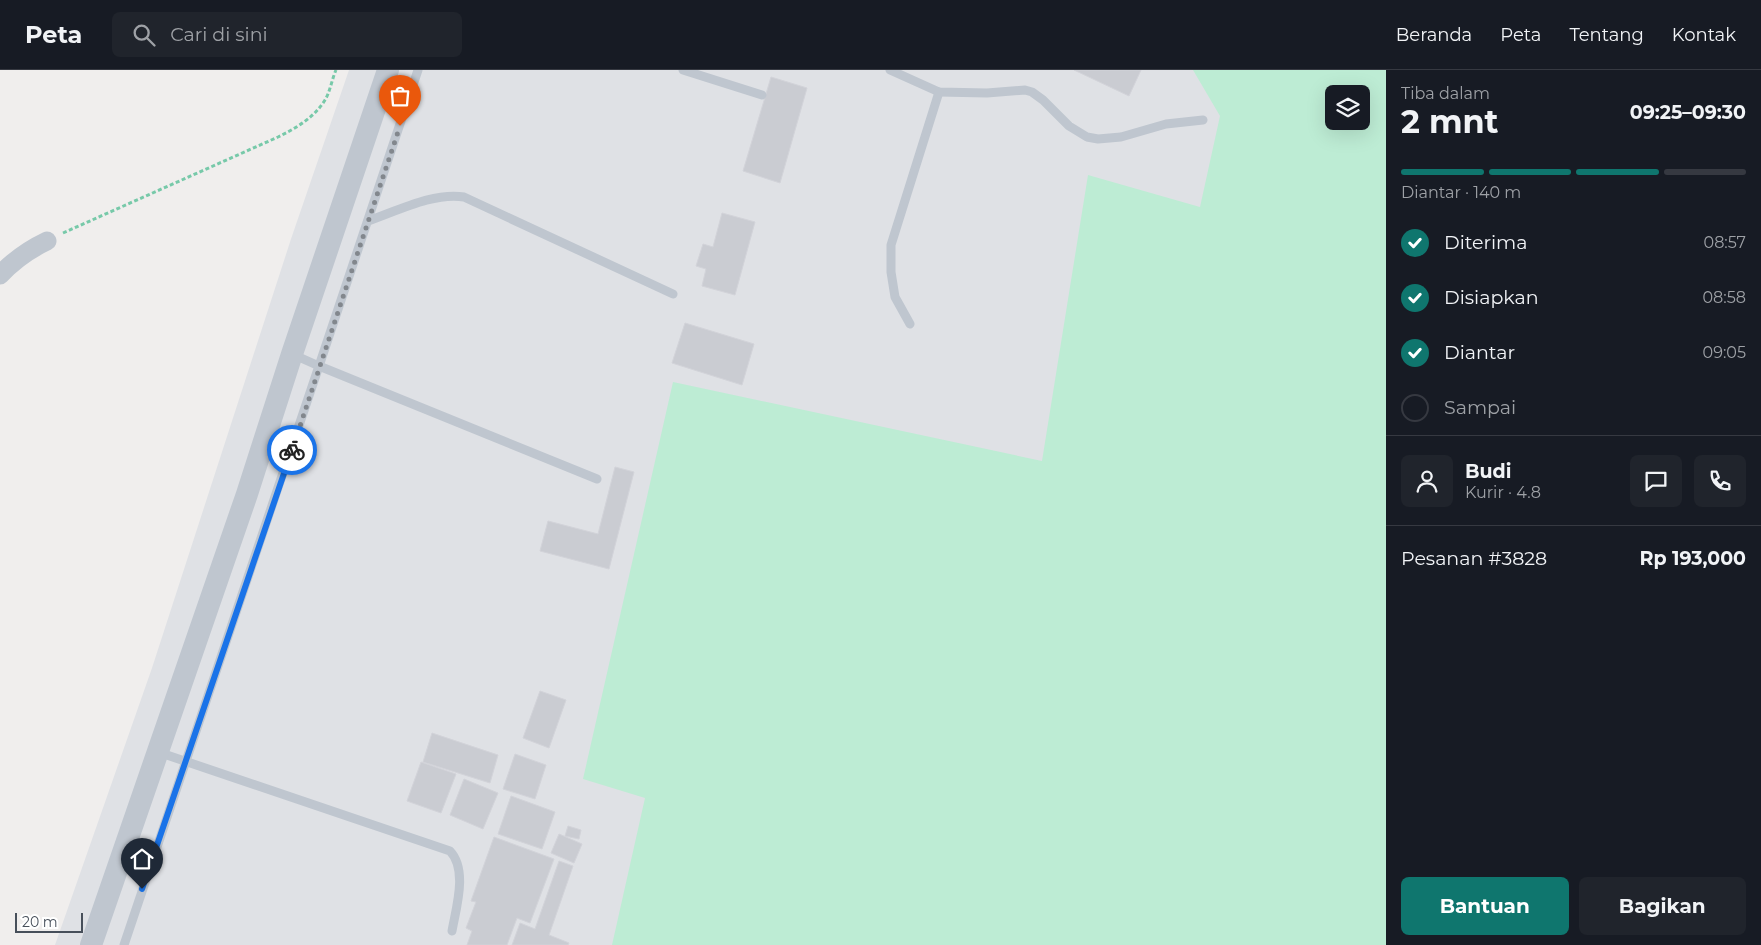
<!DOCTYPE html>
<html lang="id">
<meta charset="utf-8">
<style>
:root{--surface:#171b24;--page:#20242c;--text:#f1f3f6;--muted:#9ea1a6;--line:#363941;--accent:#0f766e}
body{margin:0;font-family:Montserrat,sans-serif;background:var(--page);color:var(--text);height:100vh;display:flex;flex-direction:column;font-size:19px;white-space:nowrap}
*{box-sizing:border-box;margin:0}
p{font-size:16px;color:var(--muted)}
.icon{flex:none;width:28px;height:28px;fill:none;stroke:currentColor;stroke-width:2;stroke-linecap:round;stroke-linejoin:round}
.map{position:relative;flex:1;overflow:hidden}
.drawer{display:flex;flex-direction:column;background:var(--surface);width:375px}
.drawer>*{flex:none}
.fabs{position:absolute;left:1325px;top:15px;display:grid;gap:10px}
.fabs a{display:grid;place-items:center;width:45px;height:45px;border-radius:8px;background:var(--surface);box-shadow:0 5px 20px #0002;font-size:25px}
.scale{position:absolute;left:15px;bottom:12px;width:68px;box-sizing:border-box;padding-left:5px;border:2px solid #474f5a;border-top:0;font-size:14px;line-height:18px;white-space:nowrap;color:#474f5a;-webkit-text-stroke:4px #fff;paint-order:stroke}
.pin{position:absolute;display:grid;place-items:center;width:42px;height:42px;color:#fff;margin:-51px -21px;border-radius:50% 50% 50% 0;rotate:-45deg;box-shadow:0 0 5px #0007}
.pin .icon{rotate:45deg}
.courier{position:absolute;display:grid;place-items:center;width:50px;height:50px;margin:-25px;border:4px solid #1a73e8;border-radius:50%;background:#fff;color:#222;box-shadow:0 1px 6px #0007}
.headline em{font-style:normal;font-weight:700}
.headline div{display:flex;flex-direction:column-reverse}
.headline{display:flex;align-items:center;justify-content:space-between;height:85px;padding:0 15px}
h1{font-size:32px;font-weight:700;line-height:38px}
.bar{display:grid;grid-template-columns:repeat(4,1fr);gap:8px 5px;align-content:center;height:60px;padding:0 15px}
.bar i{height:6px;border-radius:4px;background:var(--line)}
.bar .current{background:var(--accent)}
.bar p{grid-column:span 4}
.line{display:flex;align-items:center;gap:12px;padding:0 15px;border-top:1px solid var(--line)}
.line div{flex:1}
.round{display:grid;place-items:center;flex:none;width:52px;height:52px;border-radius:8px;background:var(--page)}
ol{padding:0 15px;list-style:none}
li{display:flex;align-items:center;gap:15px;height:55px}
li p{margin-inline-start:auto}
li .icon{padding:5px;border-radius:50%;background:var(--accent);color:#fff;stroke-width:4}
li:last-child{color:var(--muted)}
li i{width:28px;height:28px;border:2px solid var(--line);border-radius:50%}
.action{display:flex;gap:10px;margin-top:auto;padding:10px 15px}
.action a{flex:1;height:58px;border-radius:8px;background:var(--accent);color:#fff;font-size:20px;font-weight:700;line-height:58px;text-align:center}
.action a+a{background:var(--page);color:var(--text)}
header{display:flex;align-items:center;gap:30px;box-sizing:border-box;height:70px;padding:0 25px;background:var(--surface);border-bottom:1px solid var(--line)}
header strong{font-size:24px}
nav{display:flex;gap:28px;margin-inline-start:auto;font-size:18px}
.search{width:350px;height:45px;background:var(--page);display:flex;align-items:center;gap:12px;box-sizing:border-box;padding:0 18px;border-radius:8px;color:var(--muted);font-size:19px}
main{display:flex;flex:1;min-height:0}
.map>svg:first-child{display:block}
.airport{fill:#dfe1e5;fill-rule:evenodd}
.green{fill:#bdecd4;fill-rule:evenodd}
.building{fill:#caccd2;stroke:#d2d3d9}
.lines{fill:none;stroke-linecap:round;stroke-linejoin:round}
.path{stroke:#77c9a9;stroke-width:3;stroke-dasharray:4 2.5;stroke-linecap:butt}
.service{stroke:#bfc6cf;stroke-width:9}
.minor{stroke:#bfc6cf;stroke-width:19}
.tertiary{stroke:#bfc6cf;stroke-width:22}
.done{stroke:#82878d;stroke-width:5;stroke-dasharray:0 9}
.route{stroke:#1a73e8;stroke-width:6}
</style>
<header>
<strong>Peta</strong>
<div class="search"><svg class="icon" aria-label="search" viewBox="0 0 24 24"><circle cx="10" cy="10" r="6"/><path d="M15 15l6 6"/></svg>Cari di sini</div>
<nav><a>Beranda</a><a>Peta</a><a>Tentang</a><a>Kontak</a></nav>
</header>
<main>
<div class="map">
<svg width="1386" height="875" viewBox="0 0 1386 875">
<rect width="100%" height="100%" fill="#f0eeed"/>
<path class="airport" d="M349 0H1386V875H55L152 598 291 169ZM1334 24H1361V51H1334Z"/>
<path class="green" d="M1193 0H1386V875H612L645 728 583 709 673 312 1042 391 1088 105 1200 137 1220 46ZM1334 24H1361V51H1334Z"/>
<g class="building">
<path d="M1074 0H1141L1129 26Z"/>
<path d="M771 7 807 18 780 113 743 101Z"/>
<path d="M722 143 755 152 735 225 702 216 706 199 696 196 703 174 713 177Z"/>
<path d="M685 253 754 274 742 315 672 293Z"/>
<path d="M615 397 634 402 609 499 540 481 548 451 598 464Z"/>
<path d="M540 621 566 630 549 678 523 668Z"/>
<path d="M432 663 498 685 490 713 423 692Z"/>
<path d="M515 684 546 695 535 729 503 719Z"/>
<path d="M421 692 456 704 441 743 407 731Z"/>
<path d="M464 709 498 723 483 759 450 745Z"/>
<path d="M511 726 555 742 542 779 498 764Z"/>
<path d="M568 756 581 760 579 769 565 766Z"/>
<path d="M559 764 582 774 574 793 551 783Z"/>
<path d="M494 767 554 789 530 853 517 848 507 875H467L472 861 466 858 476 832 471 831Z"/>
<path d="M559 791 573 796 549 865 569 873 568 875H512L520 853 535 859Z"/>
</g>
<g class="lines">
<path class="path" d="M63 163 278 67C296 58 314 48 325 30 330 22 332 9 336 0"/>
<g class="service">
<path d="M683 0 762 25"/>
<path d="M890 0 939 22 987 23 1025 20 1032 22 1043 30 1069 56 1087 67 1098 69 1121 67 1166 54 1203 50"/>
<path d="M368 151C397 141 434 122 464 127L673 224"/>
<path d="M910 254 895 227 891 202V175L939 22"/>
<path d="M292 284 319 296 597 409"/>
<path d="M158 682 450 781C468 800 456 838 452 861"/>
<path d="M124 875C222 583 321 292 418 0"/>
</g>
<path class="minor" d="M0 205C14 190 28 180 47 171"/>
<path class="tertiary" d="M91 875 247 424 292 284 388 0"/>
</g>
<g class="lines">
<path class="done" d="M292 380 400 56"/>
<path class="route" d="M142 819 292 380"/>
</g>
</svg>
<div class="fabs">
<a><svg class="icon" aria-label="layers" viewBox="0 0 24 24"><path d="M12 4l9 5-9 5-9-5zM3 14l9 5 9-5"/></svg></a>
</div>
<div class="scale">20 m</div>
<div class="pin" style="left:400px;top:56px;background:#ea580c"><svg class="icon" aria-label="bag" viewBox="0 0 24 24"><path d="M5 8h14l-1 12H6zM9 8a3 3 0 0 1 6 0"/></svg></div>
<div class="pin" style="left:142px;top:819px;background:#1f2937"><svg class="icon" aria-label="home" viewBox="0 0 24 24"><path d="M3 11l9-7 9 7M6 9v11h12V9"/></svg></div>
<div class="courier" style="left:292px;top:380px"><svg class="icon" aria-label="bike" viewBox="0 0 24 24"><circle cx="6" cy="16" r="4"/><circle cx="18" cy="16" r="4"/><path d="M6 16l4-8h5l3 8M10 8l3 8H6M13 5h3"/></svg></div>
</div>
<section class="drawer">
<div class="headline"><div><h1>2 mnt</h1><p>Tiba dalam</p></div><em>09:25–09:30</em></div>
<div class="bar"><i class="current"></i><i class="current"></i><i class="current"></i><i></i><p>Diantar · 140 m</p></div>
<ol>
<li><svg class="icon" aria-label="check" viewBox="0 0 24 24"><path d="M5 12l5 5 9-10"/></svg>Diterima<p>08:57</p></li>
<li><svg class="icon" aria-label="check" viewBox="0 0 24 24"><path d="M5 12l5 5 9-10"/></svg>Disiapkan<p>08:58</p></li>
<li><svg class="icon" aria-label="check" viewBox="0 0 24 24"><path d="M5 12l5 5 9-10"/></svg>Diantar<p>09:05</p></li>
<li><i></i>Sampai</li>
</ol>
<div class="line" style="height:90px"><a class="round"><svg class="icon" aria-label="person" viewBox="0 0 24 24"><circle cx="12" cy="8" r="4"/><path d="M4 21q1-7 8-7t8 7"/></svg></a><div><b>Budi</b><p>Kurir · 4.8</p></div><a class="round"><svg class="icon" aria-label="chat" viewBox="0 0 24 24"><path d="M4 5h16v11H9l-5 4z"/></svg></a><a class="round"><svg class="icon" aria-label="phone" viewBox="0 0 24 24"><path d="M5 4h4l2 5-3 2q2 4 5 5l2-3 5 2v4C11 20 4 13 5 4z"/></svg></a></div>
<div class="line" style="height:65px"><div>Pesanan #3828</div><b>Rp 193,000</b></div>
<div class="action"><a>Bantuan</a><a>Bagikan</a></div>
</section>
</main>
